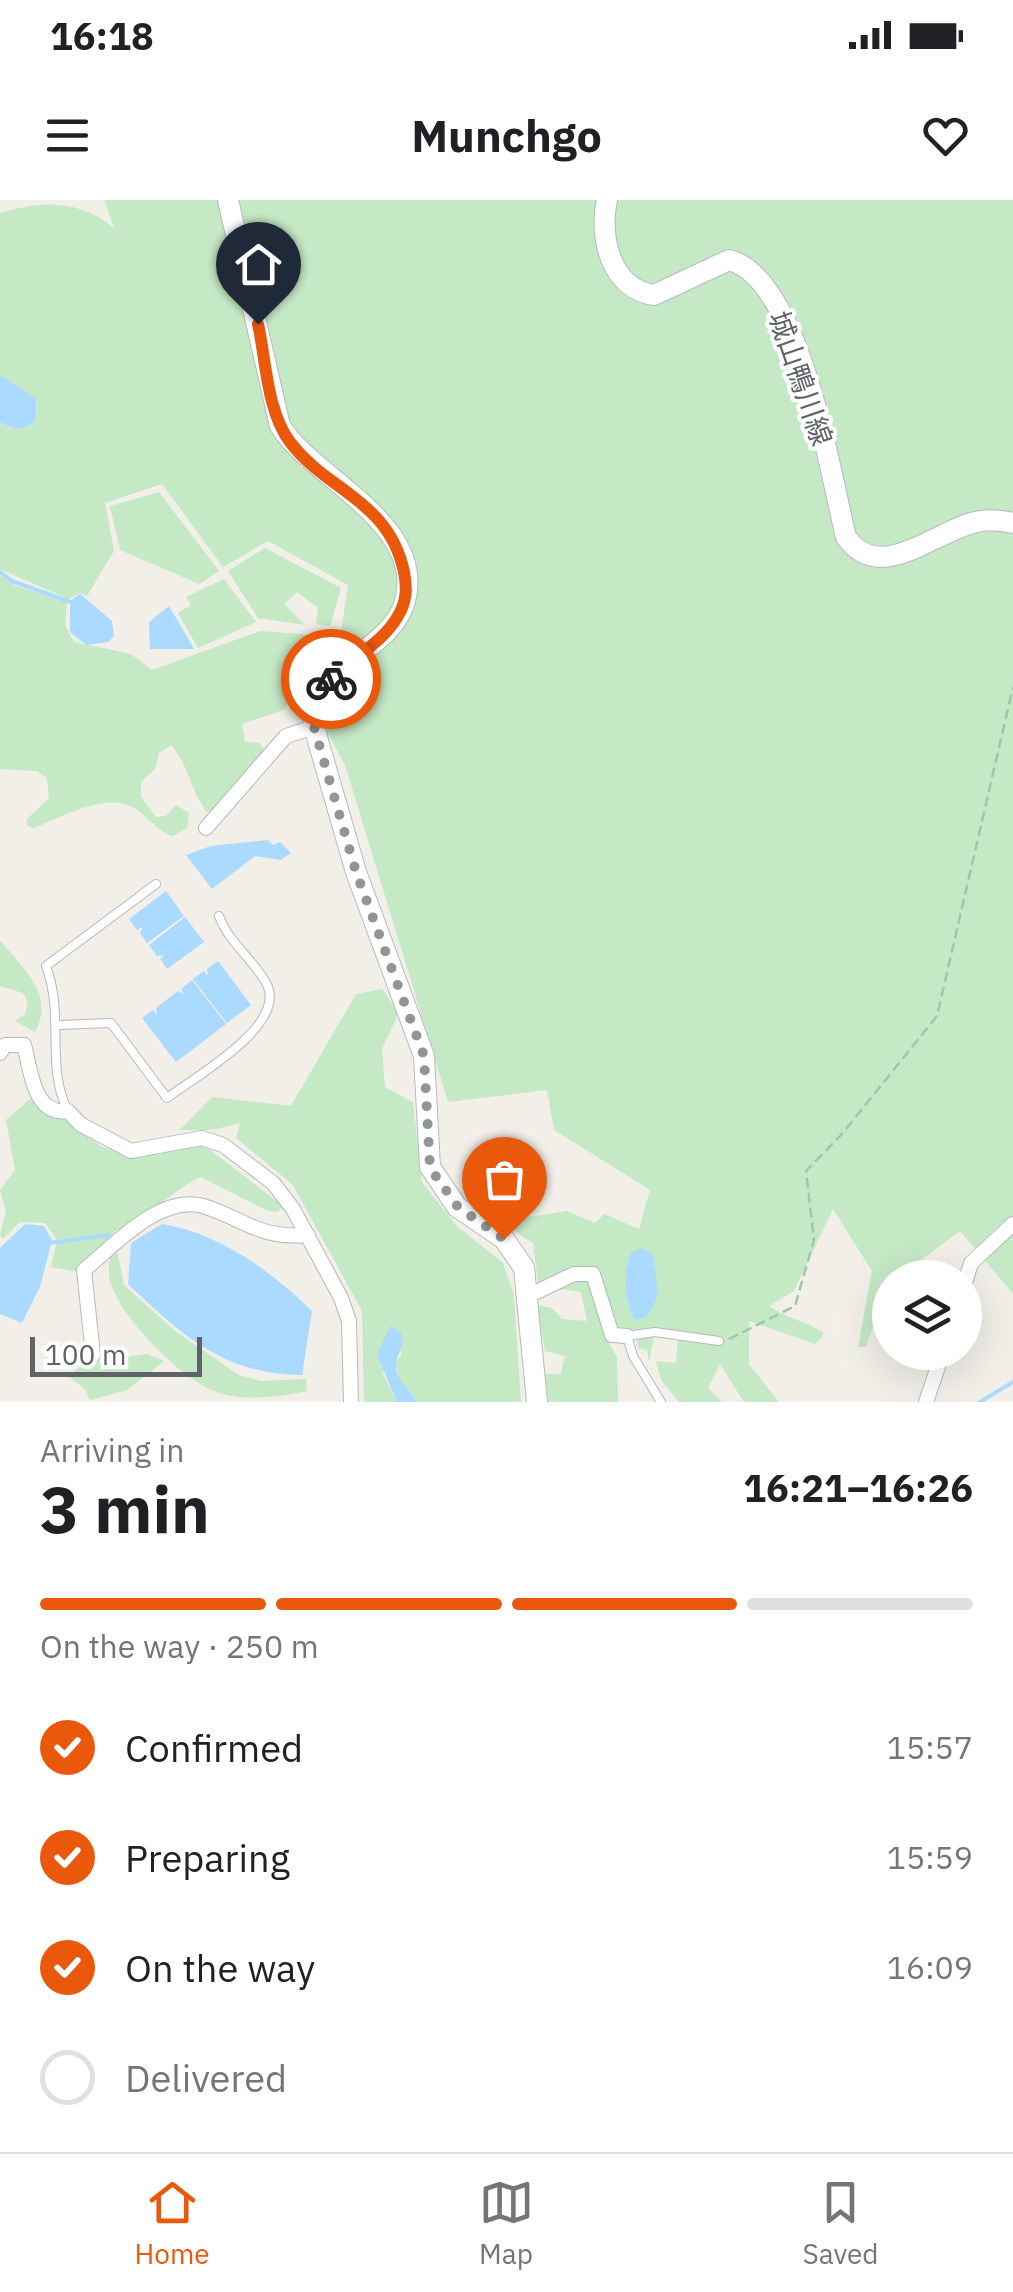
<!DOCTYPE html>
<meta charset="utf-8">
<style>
:root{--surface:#fff;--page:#f2f2f2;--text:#202124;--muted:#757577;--line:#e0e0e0;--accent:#ea580c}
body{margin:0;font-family:"IBM Plex Sans","Noto Sans JP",sans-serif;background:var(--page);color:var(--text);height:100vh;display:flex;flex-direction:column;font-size:38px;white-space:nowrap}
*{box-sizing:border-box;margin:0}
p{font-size:32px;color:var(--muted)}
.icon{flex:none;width:55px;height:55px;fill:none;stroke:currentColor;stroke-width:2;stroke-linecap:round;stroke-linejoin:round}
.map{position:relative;height:1202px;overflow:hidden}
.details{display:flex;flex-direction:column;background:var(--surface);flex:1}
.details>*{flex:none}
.fabs{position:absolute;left:872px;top:1060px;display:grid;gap:20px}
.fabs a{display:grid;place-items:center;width:110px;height:110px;border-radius:50%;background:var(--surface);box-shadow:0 10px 40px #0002;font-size:50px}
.scale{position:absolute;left:30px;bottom:25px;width:172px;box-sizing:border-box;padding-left:10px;border:5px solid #5f6368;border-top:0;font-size:28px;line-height:35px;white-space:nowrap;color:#5f6368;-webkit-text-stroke:8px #fff;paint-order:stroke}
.pin{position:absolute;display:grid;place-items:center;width:85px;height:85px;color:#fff;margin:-102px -42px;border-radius:50% 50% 50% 0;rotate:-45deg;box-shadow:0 0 10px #0007}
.pin .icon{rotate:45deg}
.courier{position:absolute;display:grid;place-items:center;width:100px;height:100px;margin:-50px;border:8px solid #ea580c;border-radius:50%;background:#fff;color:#222;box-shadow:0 2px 12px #0007}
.overview em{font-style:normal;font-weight:700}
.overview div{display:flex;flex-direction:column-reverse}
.overview{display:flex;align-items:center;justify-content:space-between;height:170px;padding:0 40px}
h1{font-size:65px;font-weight:700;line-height:75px}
.bar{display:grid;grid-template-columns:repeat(4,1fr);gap:15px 10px;align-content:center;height:120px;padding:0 40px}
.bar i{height:12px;border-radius:8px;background:var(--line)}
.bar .current{background:var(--accent)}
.bar p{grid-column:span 4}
ol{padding:0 40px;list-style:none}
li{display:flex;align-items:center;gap:30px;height:110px}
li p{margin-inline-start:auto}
li .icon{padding:10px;border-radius:50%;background:var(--accent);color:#fff;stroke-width:4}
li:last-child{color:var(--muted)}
li i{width:55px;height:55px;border:5px solid var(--line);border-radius:50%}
.status{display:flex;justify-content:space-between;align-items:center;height:70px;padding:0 50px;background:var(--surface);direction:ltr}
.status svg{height:28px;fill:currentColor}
header{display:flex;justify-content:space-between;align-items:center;height:130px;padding:0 40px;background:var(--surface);font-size:45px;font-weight:700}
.tabs{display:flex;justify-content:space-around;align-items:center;height:140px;border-top:2px solid var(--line);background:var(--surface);font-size:28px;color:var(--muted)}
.tabs a{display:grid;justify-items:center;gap:5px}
.tabs .current{color:var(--accent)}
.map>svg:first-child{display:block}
.green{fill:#c5e8c5}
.water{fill:#aadaff}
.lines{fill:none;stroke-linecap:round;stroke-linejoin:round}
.stream{stroke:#aadaff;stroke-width:4}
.service-casing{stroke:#b5b8bc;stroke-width:10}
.minor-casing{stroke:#b5b8bc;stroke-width:16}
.secondary-casing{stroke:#b6babf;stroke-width:22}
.path{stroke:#9cc7a9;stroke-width:2.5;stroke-dasharray:10 5;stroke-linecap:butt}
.service{stroke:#fff;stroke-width:8}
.minor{stroke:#fff;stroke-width:14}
.secondary{stroke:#fff;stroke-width:20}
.done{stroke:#929495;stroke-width:10;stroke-dasharray:0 18}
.route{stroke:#ea580c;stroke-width:12}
.labels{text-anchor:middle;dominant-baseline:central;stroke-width:8;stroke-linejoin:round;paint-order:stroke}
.street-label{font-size:28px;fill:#5f6368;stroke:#fff}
</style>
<div class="status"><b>16:18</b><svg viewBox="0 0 49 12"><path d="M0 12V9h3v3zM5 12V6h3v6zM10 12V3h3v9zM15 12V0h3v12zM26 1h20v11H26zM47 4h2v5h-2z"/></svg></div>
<header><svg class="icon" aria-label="menu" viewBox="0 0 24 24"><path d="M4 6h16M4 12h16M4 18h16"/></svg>Munchgo<svg class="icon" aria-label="heart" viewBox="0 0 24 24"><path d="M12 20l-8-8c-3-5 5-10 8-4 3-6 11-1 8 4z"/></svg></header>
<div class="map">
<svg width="1013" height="1202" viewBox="0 0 1013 1202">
<rect width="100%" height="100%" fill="#f1efe8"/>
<g class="green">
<path d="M104 0H1013V1094L960 1031 898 1077 890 1078 866 1147H858L872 1071 833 1009 794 1091 769 1106C786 1118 805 1121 823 1132L822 1138 815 1144 749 1121V1164L779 1202H744L720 1164 708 1188 722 1202H679L661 1180 656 1161 676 1163 678 1139 655 1131 649 1162 647 1150 638 1148 636 1131H616L595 1068 576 1067 538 1082 533 1043 481 1009 529 1017 567 1011 595 1023 604 1014 639 1029 650 990 554 930 547 890 448 902 345 565 306 493 342 426 348 385 268 341 223 367 162 284 105 303 114 351 87 396 80 393 68 399 0 369V223L12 229 37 209V199L0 175V13C42 0 83 0 115 29Z"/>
<path d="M159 292 219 371 199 384 120 350 110 306Z"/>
<path d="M265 348 341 388 330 426 316 424 318 408 297 392 284 404 305 425 258 418 228 371Z"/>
<path d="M0 375 14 385 67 402 65 425 74 442 131 454 152 470 260 431 328 436 299 476 284 510 242 524 245 542 259 543 266 552 219 606 207 612C189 590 190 566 171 545L159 553 155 569 141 582V597L156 617 166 616 176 605 189 613 187 628 173 636C155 630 150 618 134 608 107 591 60 618 34 628L26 625 27 619 49 598 47 578 37 571 0 569Z"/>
<path d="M224 379 256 422 198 448 178 413 191 405 186 397Z"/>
<path d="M0 740C22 768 56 794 35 832L15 821 25 814 28 802 23 793 0 786Z"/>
<path d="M382 789 399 813 382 849 385 887 413 902 422 982 457 1026 503 1063 514 1095 521 1202H416L399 1178 395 1163 402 1154 390 1128 383 1174 397 1202H364L362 1111 293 985 236 938 240 923 212 930H180L212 897 291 906 356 794Z"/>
<path d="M30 899 51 916 66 918 100 946 132 957 190 943 209 949 283 1006 277 1012 266 1010 201 977C172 989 140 1027 115 1031L99 1054 78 1072 51 1067 57 1040 45 1023 20 1022 3 1039 0 1035 6 1011 0 990 15 970 6 920Z"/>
<path d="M110 1053 118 1054 124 1085 175 1131 239 1175 261 1181 306 1179 307 1191C279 1197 242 1202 214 1191 179 1177 117 1115 109 1077 108 1070 110 1060 110 1053Z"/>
<path d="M590 1079 606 1138 617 1157 618 1202H548L545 1174H561L565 1156 545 1151 537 1105 552 1108 562 1119 587 1121 581 1092 552 1088Z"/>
<path d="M147 1154 164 1161 127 1190 90 1200 85 1189 68 1176 85 1163Z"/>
</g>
<g class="water">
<path d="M0 175 37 199 35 221C22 231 14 230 0 223Z"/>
<path d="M80 394 112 421 114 436 108 442 86 445 70 432V401Z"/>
<path d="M169 406 194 449H150L149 422Z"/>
<path d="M268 640 273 645 280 642 291 653 281 660 255 656 212 689 186 655 211 646Z"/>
<path d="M166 691 184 716 147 743 140 733 143 727 137 730 129 719Z"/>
<path d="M185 717 204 742 167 769 160 759 164 755 157 756 149 745Z"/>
<path d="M218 761 251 805 227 823 193 779 204 771 208 776 207 769Z"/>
<path d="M192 780 226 824 176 862 142 818 153 810 157 815 156 808 178 791 184 794 181 789Z"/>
<path d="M25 1024 44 1026 52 1040 40 1087 22 1123 0 1114V1048Z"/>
<path d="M162 1024C219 1033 271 1071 312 1111L302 1175C223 1174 183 1136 128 1084L131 1043Z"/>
<path d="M643 1048 653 1055 658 1095 647 1117 635 1120C624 1105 623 1071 631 1053Z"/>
<path d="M390 1126 401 1133C405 1148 397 1153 396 1165 395 1180 413 1191 416 1202H397L377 1155Z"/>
</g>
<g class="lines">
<g class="stream">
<path d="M0 372 12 381 73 403"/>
<path d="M49 1043 109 1035"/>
<path d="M980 1202 1013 1182"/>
</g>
<g class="service-casing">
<g id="service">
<path d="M59 825 111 823 167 898C196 876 292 823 265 781 252 759 228 741 219 716"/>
<path d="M68 911C45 866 65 816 46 766L156 684"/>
<path d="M661 1202 633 1156 627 1136 655 1132 719 1141"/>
</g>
</g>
<g class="minor-casing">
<g id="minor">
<path d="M206 628 286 536 314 527"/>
<path d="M0 853 5 845H24C31 870 33 916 68 911L80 924 131 951 202 938 223 945 273 983 293 1009 341 1098 349 1121 351 1202"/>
<path d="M965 1083 971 1063 1013 1024"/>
<path d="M528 1096 574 1074H593L612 1135 627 1136"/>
<path d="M93 1155 84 1070C113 1047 159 994 203 1006 245 1019 258 1039 308 1035"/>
<path d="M926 1202 943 1152"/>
</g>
</g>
<g class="secondary-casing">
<g id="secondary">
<path d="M228 0 280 226C313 279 426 323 405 401 391 454 305 466 314 527L356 672 424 856 430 967 457 1007 504 1039 524 1068 537 1202"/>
<path d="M607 0C599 36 610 89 654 95L729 60C800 78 830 273 846 337 881 387 938 327 981 321 992 319 1002 321 1013 323"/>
</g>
</g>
<path class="path" d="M729 1139 795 1106 814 1040 806 971 842 934 937 816 1013 487"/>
<use href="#service" class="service"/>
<use href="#minor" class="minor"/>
<use href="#secondary" class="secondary"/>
</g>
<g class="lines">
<path class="done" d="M331 479 318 496 314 527 356 672 424 856 430 968 458 1007 504 1039"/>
<path class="route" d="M258 124C266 160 267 212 290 242 328 292 389 300 404 372 407 388 407 401 398 416 382 444 352 457 331 479"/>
</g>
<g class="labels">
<g class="street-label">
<text transform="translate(801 178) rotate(71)">城山鴨川線</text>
</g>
</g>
</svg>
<div class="fabs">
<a><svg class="icon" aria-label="layers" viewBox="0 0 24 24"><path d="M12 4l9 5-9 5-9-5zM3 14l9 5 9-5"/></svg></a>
</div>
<div class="scale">100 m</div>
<div class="pin" style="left:504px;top:1039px;background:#ea580c"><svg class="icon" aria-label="bag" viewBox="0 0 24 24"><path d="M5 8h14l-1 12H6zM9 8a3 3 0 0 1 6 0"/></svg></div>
<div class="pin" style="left:258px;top:124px;background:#1f2937"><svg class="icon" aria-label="home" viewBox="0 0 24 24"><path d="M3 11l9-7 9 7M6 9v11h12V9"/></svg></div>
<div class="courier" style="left:331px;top:479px"><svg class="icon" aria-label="bike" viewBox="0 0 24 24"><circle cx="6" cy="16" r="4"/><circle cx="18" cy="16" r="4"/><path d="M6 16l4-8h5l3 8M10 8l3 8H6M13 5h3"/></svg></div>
</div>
<section class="details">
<div class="overview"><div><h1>3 min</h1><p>Arriving in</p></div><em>16:21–16:26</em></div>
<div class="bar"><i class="current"></i><i class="current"></i><i class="current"></i><i></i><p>On the way · 250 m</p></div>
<ol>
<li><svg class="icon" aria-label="check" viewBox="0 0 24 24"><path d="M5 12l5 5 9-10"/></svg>Confirmed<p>15:57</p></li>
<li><svg class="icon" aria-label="check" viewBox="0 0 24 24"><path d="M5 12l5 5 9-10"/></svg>Preparing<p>15:59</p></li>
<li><svg class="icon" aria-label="check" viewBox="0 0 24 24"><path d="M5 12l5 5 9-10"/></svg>On the way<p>16:09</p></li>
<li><i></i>Delivered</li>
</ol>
</section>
<nav class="tabs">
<a class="current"><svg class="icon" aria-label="home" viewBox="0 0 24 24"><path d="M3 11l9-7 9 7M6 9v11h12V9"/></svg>Home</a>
<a><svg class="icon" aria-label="map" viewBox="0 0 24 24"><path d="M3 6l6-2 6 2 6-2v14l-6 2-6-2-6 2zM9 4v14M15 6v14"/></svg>Map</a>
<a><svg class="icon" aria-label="saved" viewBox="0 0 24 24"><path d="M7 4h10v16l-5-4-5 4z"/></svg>Saved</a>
</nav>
